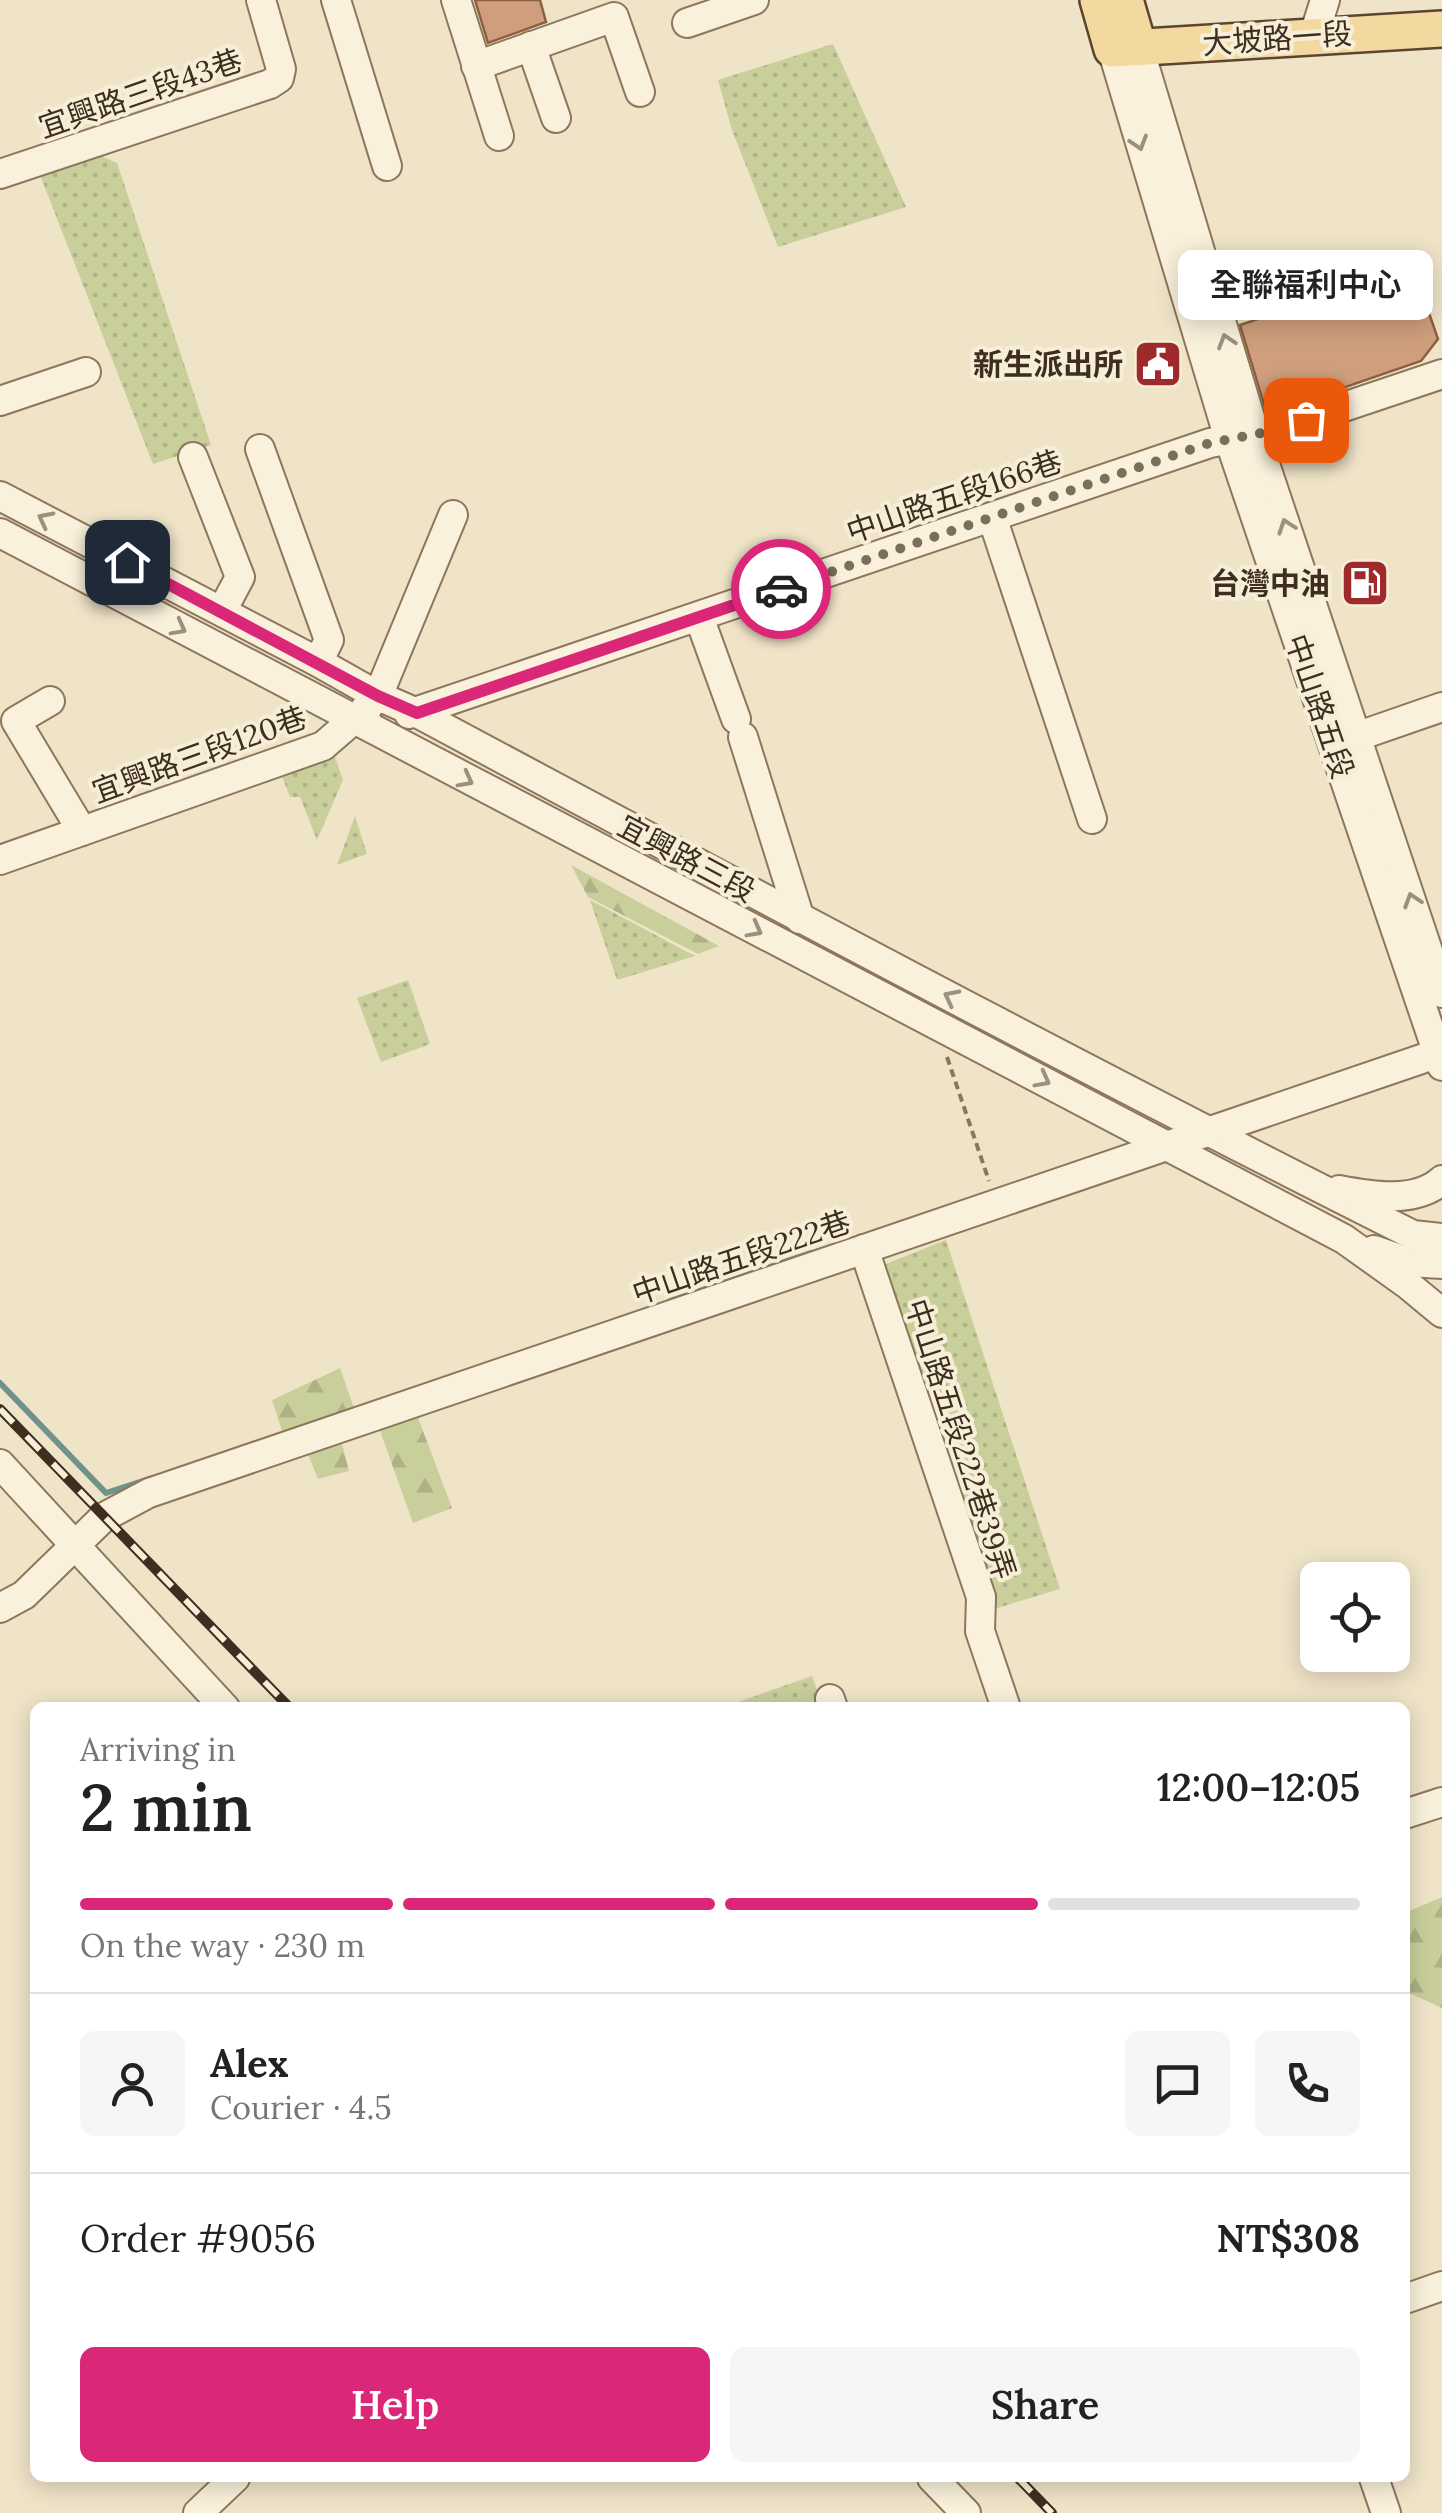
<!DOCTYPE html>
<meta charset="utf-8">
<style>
:root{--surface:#fff;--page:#f6f6f6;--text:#222;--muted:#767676;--line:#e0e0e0;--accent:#db2777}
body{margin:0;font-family:Lora,"Noto Sans TC",serif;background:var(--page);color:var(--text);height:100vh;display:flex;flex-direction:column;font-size:38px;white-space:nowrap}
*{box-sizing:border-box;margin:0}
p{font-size:32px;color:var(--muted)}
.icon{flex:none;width:55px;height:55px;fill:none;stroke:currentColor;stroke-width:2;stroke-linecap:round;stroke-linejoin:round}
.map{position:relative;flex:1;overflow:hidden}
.side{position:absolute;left:30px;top:1702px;width:1380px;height:780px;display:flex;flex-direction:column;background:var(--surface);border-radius:15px;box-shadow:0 5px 25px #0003}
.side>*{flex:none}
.controls{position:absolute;left:1300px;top:1562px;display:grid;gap:20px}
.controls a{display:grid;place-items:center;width:110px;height:110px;border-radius:15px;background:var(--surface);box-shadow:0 5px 25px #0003;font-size:50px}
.pin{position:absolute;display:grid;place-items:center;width:85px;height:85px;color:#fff;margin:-42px;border-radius:20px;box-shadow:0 5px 15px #0006}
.courier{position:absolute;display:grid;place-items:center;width:100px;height:100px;margin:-50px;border:8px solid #db2777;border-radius:50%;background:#fff;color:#222;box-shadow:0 2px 12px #0007}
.bubble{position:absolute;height:70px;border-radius:15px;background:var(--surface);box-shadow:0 5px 25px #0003;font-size:32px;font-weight:600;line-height:70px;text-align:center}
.summary em{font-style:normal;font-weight:600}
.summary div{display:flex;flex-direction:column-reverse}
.summary{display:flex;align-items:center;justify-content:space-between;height:170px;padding:0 50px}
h1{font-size:65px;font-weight:600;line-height:75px}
.bar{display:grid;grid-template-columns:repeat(4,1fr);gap:15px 10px;align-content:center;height:120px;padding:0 50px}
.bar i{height:12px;border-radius:8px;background:var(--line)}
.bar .current{background:var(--accent)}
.bar p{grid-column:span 4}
.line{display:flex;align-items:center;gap:25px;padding:0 50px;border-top:2px solid var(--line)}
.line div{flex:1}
.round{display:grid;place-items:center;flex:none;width:105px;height:105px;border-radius:15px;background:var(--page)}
.cta{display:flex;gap:20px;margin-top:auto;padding:20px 50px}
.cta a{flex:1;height:115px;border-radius:15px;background:var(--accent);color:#fff;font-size:40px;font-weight:600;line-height:115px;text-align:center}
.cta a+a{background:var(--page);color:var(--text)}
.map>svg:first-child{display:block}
.grass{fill:url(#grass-dots)}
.forest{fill:url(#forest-firs)}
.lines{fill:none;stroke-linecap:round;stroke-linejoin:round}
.stream{stroke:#6f938a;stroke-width:6}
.building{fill:#cf9f7d;stroke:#8d5f41;stroke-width:2.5}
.minor-casing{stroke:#8d765c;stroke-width:32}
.major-casing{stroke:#5b4430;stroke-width:40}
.path{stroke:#8d765c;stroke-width:4;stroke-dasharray:8 5;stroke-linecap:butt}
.minor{stroke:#faf1dc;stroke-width:28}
.major{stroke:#f3d9a0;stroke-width:35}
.rail-casing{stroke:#3d2e20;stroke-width:10}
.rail{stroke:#f7eed8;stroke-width:6;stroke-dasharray:19;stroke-linecap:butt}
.oneway{stroke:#9c907e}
.done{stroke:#7c6e5b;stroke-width:10;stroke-dasharray:0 18}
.route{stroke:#db2777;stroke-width:12}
.labels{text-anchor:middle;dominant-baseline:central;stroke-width:8;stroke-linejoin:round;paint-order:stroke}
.street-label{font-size:30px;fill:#3d2e20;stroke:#f7eed8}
.poi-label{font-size:30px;font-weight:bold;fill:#3d2e20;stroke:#f7eed8;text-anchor:end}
</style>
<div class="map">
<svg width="1442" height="2513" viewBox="0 0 1442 2513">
<defs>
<pattern id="grass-dots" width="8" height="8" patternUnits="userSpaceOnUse" patternTransform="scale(2.5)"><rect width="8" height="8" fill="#c9cf9b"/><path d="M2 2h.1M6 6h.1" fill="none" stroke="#aeb285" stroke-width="1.8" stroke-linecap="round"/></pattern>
<pattern id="forest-firs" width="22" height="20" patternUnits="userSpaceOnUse" patternTransform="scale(2.5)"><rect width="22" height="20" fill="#c9cf9b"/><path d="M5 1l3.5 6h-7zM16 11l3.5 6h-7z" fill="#aeb285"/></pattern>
</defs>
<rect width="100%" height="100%" fill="#f0e4c8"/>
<g class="grass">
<path d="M833 44 906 207 778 247 732 130 718 80Z"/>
<path d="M101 156 117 163 211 445 153 464 40 175Z"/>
<path d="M334 754 343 780 317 840 300 797H290L280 771Z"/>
<path d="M355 816 367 854 337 865Z"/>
<path d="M590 900 695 956 617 980Z"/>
<path d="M408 980 430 1044 381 1062 357 998Z"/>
<path d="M946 1240 1060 1589 994 1609 883 1265Z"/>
<path d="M812 1676 823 1707 721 1708Z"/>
</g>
<g class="forest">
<path d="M571 865 719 946 698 954 588 897Z"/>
<path d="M340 1368 354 1408 283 1434 272 1400Z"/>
<path d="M417 1415 452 1508 413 1523 379 1428Z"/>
<path d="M342 1444 349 1471 318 1479 308 1454Z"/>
<path d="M1442 1897V2008L1405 1991V1913Z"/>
</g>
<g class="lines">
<g class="stream">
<path d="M670 1301 811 1253"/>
<path d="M0 1383 106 1493 152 1478"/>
</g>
</g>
<g class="building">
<path d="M475 0H540L546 22 488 43Z"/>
<path d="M1413 267 1438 339 1421 361 1267 414 1240 325Z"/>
</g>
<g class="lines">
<g class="minor-casing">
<g id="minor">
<path d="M336 0 387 166"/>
<path d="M456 0 499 136"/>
<path d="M687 23 754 0"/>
<path d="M1314 35 1325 0"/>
<path d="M531 46 556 118"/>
<path d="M1139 48 1255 434 1442 993"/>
<path d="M1112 49 1229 439 1442 1066"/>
<path d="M476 66 614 17 640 92"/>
<path d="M0 174 270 84 279 78 281 69 261 0"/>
<path d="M0 401 86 372"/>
<path d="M260 449 329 640 318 662"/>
<path d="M193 457 240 577 222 611"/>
<path d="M0 496 318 662 378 696 417 713C747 890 1078 1067 1413 1235L1442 1238"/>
<path d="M992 517 1092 819"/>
<path d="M0 533 1344 1239 1407 1284 1442 1313"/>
<path d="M699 617 736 719"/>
<path d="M50 701 16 721 82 831"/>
<path d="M365 709 378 696 453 515"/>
<path d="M409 714 1210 443 1272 431 1442 374"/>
<path d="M743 737 800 919"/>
<path d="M1344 741 1442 707"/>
<path d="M0 860 323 746 353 720 366 719"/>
<path d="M1339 1190C1371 1196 1416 1204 1442 1180"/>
<path d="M864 1249 981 1597 980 1631 1006 1708"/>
<path d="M1374 1250 1408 1262 1442 1264"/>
<path d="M0 1464 225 1708"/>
<path d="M0 1608 24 1595 104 1517 149 1493 1442 1052"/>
<path d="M830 1699 833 1708"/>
<path d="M1405 1814 1442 1802"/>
<path d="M1405 2299 1442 2286"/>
<path d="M932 2478 966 2513"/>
<path d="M1374 2478 1386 2513"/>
<path d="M198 2513 235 2478"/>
</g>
</g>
<g class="major-casing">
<g id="major">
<path d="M1098 0 1112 49 1442 29"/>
<path d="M1125 0 1139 48"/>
</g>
</g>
<path class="path" d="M947 1057 989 1181"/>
<use href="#minor" class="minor"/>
<use href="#major" class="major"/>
<g class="rail-casing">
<g id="rail">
<path d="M0 1409 290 1708"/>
<path d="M1018 2478 1052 2513"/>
</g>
</g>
<use href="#rail" class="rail"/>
</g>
<defs><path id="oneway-chevron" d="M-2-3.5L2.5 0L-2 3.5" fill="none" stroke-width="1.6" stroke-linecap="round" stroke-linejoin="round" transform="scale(2.5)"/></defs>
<g class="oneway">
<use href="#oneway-chevron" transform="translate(1139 143) rotate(73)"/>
<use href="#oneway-chevron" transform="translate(1226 341) rotate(-107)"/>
<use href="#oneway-chevron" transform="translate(45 519) rotate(-153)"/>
<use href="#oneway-chevron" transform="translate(1286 526) rotate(-109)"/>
<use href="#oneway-chevron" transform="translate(179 628) rotate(28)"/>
<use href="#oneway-chevron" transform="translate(466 780) rotate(28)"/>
<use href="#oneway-chevron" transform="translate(1412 900) rotate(-108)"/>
<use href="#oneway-chevron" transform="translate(755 930) rotate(28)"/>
<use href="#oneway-chevron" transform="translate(951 997) rotate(-153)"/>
<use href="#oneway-chevron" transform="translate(1043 1080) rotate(28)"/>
</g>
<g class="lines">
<path class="done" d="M781 589 1210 443 1272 431 1306 420"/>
<path class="route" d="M127 562 378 696 417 713 781 589"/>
</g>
<defs>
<g id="civic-square" transform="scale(2.5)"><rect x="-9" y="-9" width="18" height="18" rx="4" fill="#9e2a2b" stroke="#f7eed8"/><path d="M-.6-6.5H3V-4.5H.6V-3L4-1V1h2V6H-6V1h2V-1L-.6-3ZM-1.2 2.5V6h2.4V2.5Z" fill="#fff"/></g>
<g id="fuel-square" transform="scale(2.5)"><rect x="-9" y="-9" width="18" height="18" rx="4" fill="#9e2a2b" stroke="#f7eed8"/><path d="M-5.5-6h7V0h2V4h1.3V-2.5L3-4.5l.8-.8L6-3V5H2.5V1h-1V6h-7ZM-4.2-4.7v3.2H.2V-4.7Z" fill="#fff"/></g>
</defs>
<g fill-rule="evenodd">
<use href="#civic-square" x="1158" y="364"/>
<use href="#fuel-square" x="1365" y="583"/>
</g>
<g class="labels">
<g class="street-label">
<text transform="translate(1277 38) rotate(-4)">大坡路一段</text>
<text transform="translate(140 93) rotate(-19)">宜興路三段43巷</text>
<text transform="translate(954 496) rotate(-19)">中山路五段166巷</text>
<text transform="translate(1320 706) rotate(71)">中山路五段</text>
<text transform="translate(199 754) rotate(-20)">宜興路三段120巷</text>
<text transform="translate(687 858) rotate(28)">宜興路三段</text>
<text transform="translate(741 1257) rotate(-19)">中山路五段222巷</text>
<text transform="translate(961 1439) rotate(72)">中山路五段222巷39弄</text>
</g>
<g class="poi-label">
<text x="1123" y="364">新生派出所</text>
<text x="1330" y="583">台灣中油</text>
</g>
</g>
</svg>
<div class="controls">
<a><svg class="icon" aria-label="locate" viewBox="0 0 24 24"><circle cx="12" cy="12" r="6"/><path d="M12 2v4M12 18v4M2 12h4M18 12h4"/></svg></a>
</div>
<div class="pin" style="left:1306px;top:420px;background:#ea580c"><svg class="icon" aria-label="bag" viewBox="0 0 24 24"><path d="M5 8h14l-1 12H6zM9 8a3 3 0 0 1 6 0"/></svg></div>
<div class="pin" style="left:127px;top:562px;background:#1f2937"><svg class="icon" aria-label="home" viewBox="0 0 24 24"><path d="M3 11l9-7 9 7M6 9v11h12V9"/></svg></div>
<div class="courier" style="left:781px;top:589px"><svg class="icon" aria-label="car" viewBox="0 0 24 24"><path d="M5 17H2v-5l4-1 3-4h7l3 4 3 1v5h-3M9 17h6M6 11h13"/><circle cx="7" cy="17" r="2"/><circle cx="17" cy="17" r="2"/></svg></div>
<div class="bubble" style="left:1178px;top:250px;width:255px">全聯福利中心</div>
<section class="side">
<div class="summary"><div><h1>2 min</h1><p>Arriving in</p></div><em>12:00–12:05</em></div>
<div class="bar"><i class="current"></i><i class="current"></i><i class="current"></i><i></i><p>On the way · 230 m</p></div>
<div class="line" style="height:180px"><a class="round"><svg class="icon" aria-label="person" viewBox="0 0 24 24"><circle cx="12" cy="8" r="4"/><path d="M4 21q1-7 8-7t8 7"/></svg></a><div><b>Alex</b><p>Courier · 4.5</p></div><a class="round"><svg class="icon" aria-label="chat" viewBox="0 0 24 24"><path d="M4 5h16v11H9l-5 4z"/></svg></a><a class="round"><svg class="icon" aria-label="phone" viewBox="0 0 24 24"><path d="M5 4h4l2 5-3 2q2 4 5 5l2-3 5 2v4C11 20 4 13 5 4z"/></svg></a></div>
<div class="line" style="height:130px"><div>Order #9056</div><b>NT$308</b></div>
<div class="cta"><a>Help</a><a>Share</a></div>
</section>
</div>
